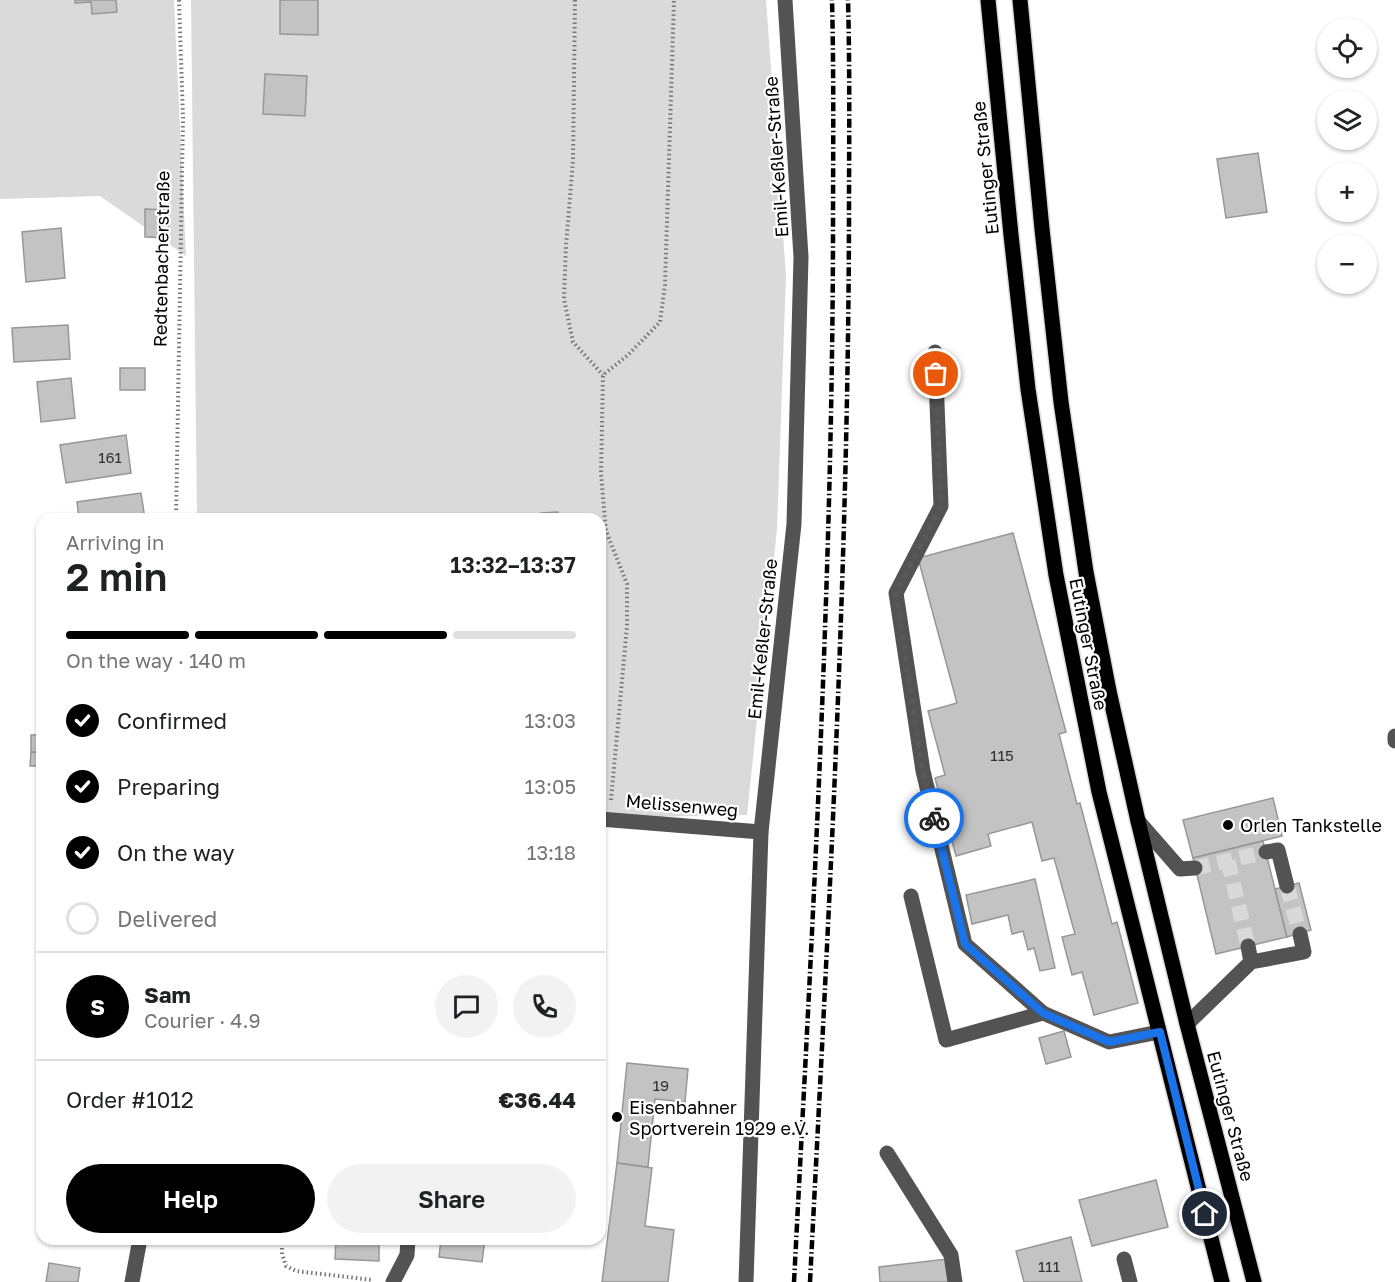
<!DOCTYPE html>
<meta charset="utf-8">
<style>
:root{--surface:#fff;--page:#f2f2f2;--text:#202124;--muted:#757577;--line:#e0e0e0;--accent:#000}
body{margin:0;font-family:"Golos Text",sans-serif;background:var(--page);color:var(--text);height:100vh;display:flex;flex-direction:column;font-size:22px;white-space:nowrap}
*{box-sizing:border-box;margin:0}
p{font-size:20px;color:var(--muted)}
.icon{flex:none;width:33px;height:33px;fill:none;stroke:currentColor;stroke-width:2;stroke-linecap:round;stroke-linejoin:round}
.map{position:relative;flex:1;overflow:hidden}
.side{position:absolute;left:36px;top:513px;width:570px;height:732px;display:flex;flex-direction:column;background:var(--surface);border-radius:18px;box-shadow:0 2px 4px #0004}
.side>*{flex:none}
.fabs{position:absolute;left:1317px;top:18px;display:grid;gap:12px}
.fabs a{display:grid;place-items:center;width:60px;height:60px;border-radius:50%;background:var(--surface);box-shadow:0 2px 4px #0004;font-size:30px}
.pin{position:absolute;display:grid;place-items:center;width:51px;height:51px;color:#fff;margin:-26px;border:3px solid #fff;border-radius:50%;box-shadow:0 2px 6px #0007}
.courier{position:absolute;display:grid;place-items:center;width:60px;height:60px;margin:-30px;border:4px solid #1a73e8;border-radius:50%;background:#fff;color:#222;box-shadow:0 2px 8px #0007}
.headline em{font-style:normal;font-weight:600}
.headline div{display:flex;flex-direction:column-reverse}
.headline{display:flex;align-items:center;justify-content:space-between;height:102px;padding:0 30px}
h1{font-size:39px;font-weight:600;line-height:45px}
.bar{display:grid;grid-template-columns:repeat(4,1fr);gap:9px 6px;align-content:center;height:72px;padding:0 30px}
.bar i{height:8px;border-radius:4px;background:var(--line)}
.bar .selected{background:var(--accent)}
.bar p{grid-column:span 4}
.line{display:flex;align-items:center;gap:15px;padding:0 30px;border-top:2px solid var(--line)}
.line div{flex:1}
.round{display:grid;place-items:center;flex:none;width:63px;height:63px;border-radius:32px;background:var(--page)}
ol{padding:0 30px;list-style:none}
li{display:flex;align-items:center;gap:18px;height:66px}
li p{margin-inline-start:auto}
li .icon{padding:6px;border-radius:50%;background:var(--accent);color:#fff;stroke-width:4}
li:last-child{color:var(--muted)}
li i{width:33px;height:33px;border:3px solid var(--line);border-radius:50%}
.primary-button{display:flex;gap:12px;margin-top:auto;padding:12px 30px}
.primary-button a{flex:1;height:69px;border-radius:36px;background:var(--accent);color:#fff;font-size:24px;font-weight:600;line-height:69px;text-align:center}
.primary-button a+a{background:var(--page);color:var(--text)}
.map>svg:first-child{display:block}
.green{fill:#dadada}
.building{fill:#c3c3c3;stroke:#979797;stroke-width:1.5}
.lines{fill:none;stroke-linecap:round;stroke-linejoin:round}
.minor-tunnel{stroke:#d9d9d9;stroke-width:15;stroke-dasharray:15 8;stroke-linecap:butt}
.major-casing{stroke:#dbdbdb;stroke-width:18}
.path{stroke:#757575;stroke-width:4;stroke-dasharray:1.5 3;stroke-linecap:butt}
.minor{stroke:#535353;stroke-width:15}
.major{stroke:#000;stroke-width:15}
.rail{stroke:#000;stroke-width:4.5;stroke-dasharray:9 3 1.5 3;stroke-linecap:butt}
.done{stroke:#595959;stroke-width:6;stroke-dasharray:0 10.8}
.route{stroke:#1a73e8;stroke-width:8}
.poi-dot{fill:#000;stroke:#fff;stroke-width:2}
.labels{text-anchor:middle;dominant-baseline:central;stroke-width:4.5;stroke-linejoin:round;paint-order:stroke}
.number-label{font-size:15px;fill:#313131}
.street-label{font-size:18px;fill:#000;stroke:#fff}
.poi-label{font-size:18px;fill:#000;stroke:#fff;text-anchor:start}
</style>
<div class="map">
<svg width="1395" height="1282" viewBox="0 0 1395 1282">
<rect width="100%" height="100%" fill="#fff"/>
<g class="green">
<path d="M0 0H174L186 256 100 196 0 199Z"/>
<path d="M191 0H766L786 276 777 529 747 815 600 818V519H197Z"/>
</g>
<g class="building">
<path d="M75 0H116L117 12 92 14 91 2 75 3Z"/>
<path d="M280 0H318V35L280 34Z"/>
<path d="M265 74 307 76 305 116 263 114Z"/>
<path d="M1258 153 1267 212 1226 218 1217 159Z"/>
<path d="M145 209 169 210 168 238 145 237Z"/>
<path d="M61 228 65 278 26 282 22 232Z"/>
<path d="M68 325 70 359 14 362 12 328Z"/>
<rect x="120" y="368" width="25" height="22"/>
<path d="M71 378 75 418 41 422 37 382Z"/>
<path d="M126 435 131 473 66 483 60 445Z"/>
<path d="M141 493 145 519H79L77 502Z"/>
<path d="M558 512V519H541V513Z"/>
<path d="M1013 533 1066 732 1059 734 1077 804 1080 803 1112 924 1117 922 1138 1003 1094 1015 1082 972 1072 975 1062 937 1075 934 1054 858 1042 861 1032 822 988 834 991 846 956 856 935 778 945 775 928 711 957 703 918 558Z"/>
<path d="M31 735H42V753L31 752Z"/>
<path d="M31 752 42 753V766H30Z"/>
<path d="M1273 798 1282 836 1193 858 1183 820Z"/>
<path d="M1263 841 1287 937 1216 954 1193 858Z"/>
<path d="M1035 879 1055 968 1040 971 1034 948 1028 950 1023 931 1012 934 1008 915 972 924 966 895Z"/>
<path d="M1299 883 1311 930 1287 937 1275 889Z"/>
<path d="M1064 1031 1071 1057 1046 1064 1039 1038Z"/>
<path d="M627 1063 688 1069 685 1102 655 1099 648 1167 617 1163Z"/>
<path d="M617 1163 652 1168 645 1226 674 1230 668 1282H602Z"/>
<path d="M1156 1180 1168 1227 1092 1246 1079 1200Z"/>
<path d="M1071 1237 1082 1282H1024L1016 1251Z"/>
<path d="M336 1239H379V1261L335 1259Z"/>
<path d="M441 1239H485L482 1262 439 1257Z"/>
<path d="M947 1259 950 1282H880L879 1267Z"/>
<path d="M49 1263 80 1268 78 1282H46Z"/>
</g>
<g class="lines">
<g class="minor-tunnel">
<path d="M1228 861 1248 946"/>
<path d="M1195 868 1266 852"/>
<path d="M1287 886 1300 934"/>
</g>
<g class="major-casing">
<g id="major">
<path d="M988 0 1011 235 1028 389 1056 575 1099 792 1222 1282"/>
<path d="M1020 0 1042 229 1061 402 1086 572 1109 691 1138 821 1187 1024 1254 1282"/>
</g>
</g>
<g class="path">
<path d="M575 0 573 160 566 246 564 299 573 342 603 375"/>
<path d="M176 519 183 118 179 0"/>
<path d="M611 800 627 626V584L606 531 601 474 603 375 628 355 660 322 665 285 674 0"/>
<path d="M282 1239V1254L286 1266 296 1271 373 1280"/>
</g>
<g class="minor">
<path d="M935 352 941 506 896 593 923 771 965 944 1043 1013 1109 1042 1159 1032"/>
<path d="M1395 736V741"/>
<path d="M600 819 761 832"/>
<path d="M1138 821 1180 869 1195 868"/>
<path d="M1266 852 1278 850 1287 886"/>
<path d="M911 896 946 1040 1043 1013"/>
<path d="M1248 946 1251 962"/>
<path d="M1187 1024 1251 962 1304 952 1300 934"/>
<path d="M887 1153 951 1255 955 1282"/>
<path d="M1124 1259 1130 1282"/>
<path d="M132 1282 140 1239"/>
<path d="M393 1282 407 1255 408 1239"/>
<path d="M746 1282 761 832 794 524 801 257 785 0"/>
</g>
<use href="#major" class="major"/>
<g class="rail">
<path d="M794 1282C812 934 832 587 833 239 833 159 834 79 832 0"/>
<path d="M810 1282C828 928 848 574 849 219 849 146 850 73 848 0"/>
</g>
</g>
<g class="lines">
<path class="done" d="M934 818 923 771 896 593 941 506 936 374"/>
<path class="route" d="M934 818 965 944 1043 1013 1109 1042 1160 1032 1205 1214"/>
</g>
<g class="poi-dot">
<circle cx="1228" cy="825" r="6"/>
<circle cx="617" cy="1117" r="6"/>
</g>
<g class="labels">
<g class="number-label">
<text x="110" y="457">161</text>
<text x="1002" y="755">115</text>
<text x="661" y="1085">19</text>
<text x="1049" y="1266">111</text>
</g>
<g class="street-label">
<text transform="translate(776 157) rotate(-94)">Emil-Keßler-Straße</text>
<text transform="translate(985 168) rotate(-96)">Eutinger Straße</text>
<text transform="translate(161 259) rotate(-89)">Redtenbacherstraße</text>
<text transform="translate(762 639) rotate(-84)">Emil-Keßler-Straße</text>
<text transform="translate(1089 644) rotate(79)">Eutinger Straße</text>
<text transform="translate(682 805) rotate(5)">Melissenweg</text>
<text transform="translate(1231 1116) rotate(75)">Eutinger Straße</text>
</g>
<g class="poi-label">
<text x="1240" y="825">Orlen Tankstelle</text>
<text x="629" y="1107">Eisenbahner<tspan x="629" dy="21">Sportverein 1929 e.V.</tspan></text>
</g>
</g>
</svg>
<div class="fabs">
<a><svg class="icon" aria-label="locate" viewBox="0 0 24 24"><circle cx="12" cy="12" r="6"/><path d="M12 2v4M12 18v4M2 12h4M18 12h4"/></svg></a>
<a><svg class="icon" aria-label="layers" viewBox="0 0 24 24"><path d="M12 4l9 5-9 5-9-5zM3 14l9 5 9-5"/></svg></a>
<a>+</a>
<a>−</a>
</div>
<div class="pin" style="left:936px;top:374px;background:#ea580c"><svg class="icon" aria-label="bag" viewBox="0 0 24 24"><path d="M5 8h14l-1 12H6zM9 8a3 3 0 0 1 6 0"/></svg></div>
<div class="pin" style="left:1205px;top:1214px;background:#1f2937"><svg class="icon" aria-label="home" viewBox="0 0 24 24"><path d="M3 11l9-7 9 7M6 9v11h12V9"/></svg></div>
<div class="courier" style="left:934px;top:818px"><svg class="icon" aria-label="bike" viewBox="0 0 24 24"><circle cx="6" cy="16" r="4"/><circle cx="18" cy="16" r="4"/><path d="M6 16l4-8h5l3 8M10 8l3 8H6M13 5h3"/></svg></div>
<section class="side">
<div class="headline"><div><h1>2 min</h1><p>Arriving in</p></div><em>13:32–13:37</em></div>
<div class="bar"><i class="selected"></i><i class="selected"></i><i class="selected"></i><i></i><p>On the way · 140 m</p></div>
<ol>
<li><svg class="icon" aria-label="check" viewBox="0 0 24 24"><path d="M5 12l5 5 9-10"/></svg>Confirmed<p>13:03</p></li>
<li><svg class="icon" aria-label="check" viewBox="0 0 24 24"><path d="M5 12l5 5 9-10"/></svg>Preparing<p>13:05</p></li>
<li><svg class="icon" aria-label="check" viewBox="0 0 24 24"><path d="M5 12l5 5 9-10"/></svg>On the way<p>13:18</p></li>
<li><i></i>Delivered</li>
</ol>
<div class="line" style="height:108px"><b class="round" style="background:var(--accent);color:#fff">S</b><div><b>Sam</b><p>Courier · 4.9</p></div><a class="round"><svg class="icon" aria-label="chat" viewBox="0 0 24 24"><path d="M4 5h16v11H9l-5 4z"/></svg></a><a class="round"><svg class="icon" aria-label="phone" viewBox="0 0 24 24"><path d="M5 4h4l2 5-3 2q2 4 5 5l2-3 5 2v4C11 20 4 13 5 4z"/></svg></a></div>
<div class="line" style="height:78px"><div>Order #1012</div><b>€36.44</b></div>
<div class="primary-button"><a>Help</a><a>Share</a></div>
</section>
</div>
